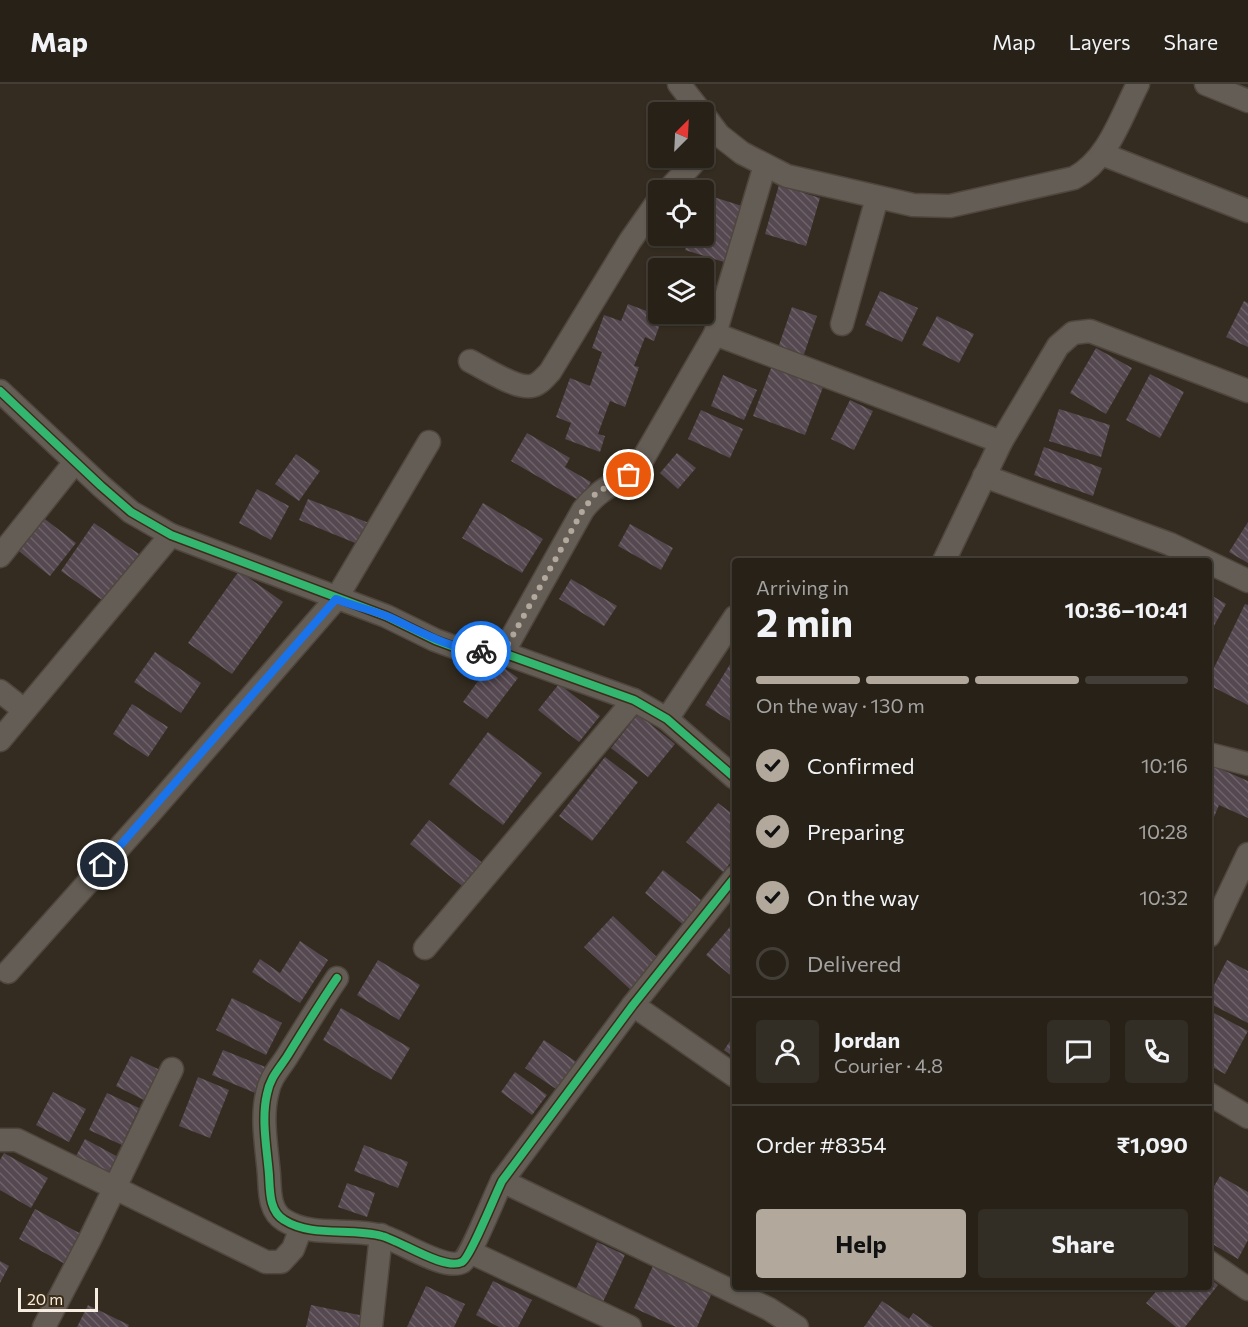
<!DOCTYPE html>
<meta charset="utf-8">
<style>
:root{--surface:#272118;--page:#332e25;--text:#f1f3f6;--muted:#a4a3a2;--line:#433e37;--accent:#b2a99c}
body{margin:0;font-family:Commissioner,sans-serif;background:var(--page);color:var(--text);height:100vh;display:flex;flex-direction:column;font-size:22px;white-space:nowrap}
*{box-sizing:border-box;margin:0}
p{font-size:20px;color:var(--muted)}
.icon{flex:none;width:33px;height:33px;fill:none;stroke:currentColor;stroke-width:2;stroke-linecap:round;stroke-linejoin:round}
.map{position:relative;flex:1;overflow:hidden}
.side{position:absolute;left:732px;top:474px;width:480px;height:732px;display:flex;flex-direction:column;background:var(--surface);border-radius:6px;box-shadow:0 2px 4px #0004,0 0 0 2px var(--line)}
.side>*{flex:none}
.needle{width:39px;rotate:24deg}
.fabs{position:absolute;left:648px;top:18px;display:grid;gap:12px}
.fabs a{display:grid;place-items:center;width:66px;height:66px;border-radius:6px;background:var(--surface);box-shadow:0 2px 4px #0004,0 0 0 2px var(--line);font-size:30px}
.scale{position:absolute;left:18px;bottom:15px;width:80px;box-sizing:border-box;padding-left:6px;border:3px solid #f6ecdf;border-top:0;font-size:16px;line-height:21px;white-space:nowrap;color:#f6ecdf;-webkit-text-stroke:4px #3c2d18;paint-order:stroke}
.pin{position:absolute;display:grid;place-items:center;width:51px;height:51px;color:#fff;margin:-26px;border:3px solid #fff;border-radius:50%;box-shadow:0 2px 6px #0007}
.courier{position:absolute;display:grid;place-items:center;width:60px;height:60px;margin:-30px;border:4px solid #1a73e8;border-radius:50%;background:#fff;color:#222;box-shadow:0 2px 8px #0007}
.overview em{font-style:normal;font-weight:700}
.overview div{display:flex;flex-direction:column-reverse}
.overview{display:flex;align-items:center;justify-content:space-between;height:102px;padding:0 24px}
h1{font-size:39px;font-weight:700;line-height:45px}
.bar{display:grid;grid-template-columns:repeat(4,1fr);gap:9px 6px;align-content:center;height:72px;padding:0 24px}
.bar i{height:8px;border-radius:4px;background:var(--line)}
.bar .current{background:var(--accent)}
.bar p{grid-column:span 4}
.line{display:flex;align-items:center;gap:15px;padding:0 24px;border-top:2px solid var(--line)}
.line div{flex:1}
.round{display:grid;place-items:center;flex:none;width:63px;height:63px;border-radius:6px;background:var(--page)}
ol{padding:0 24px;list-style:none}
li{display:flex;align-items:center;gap:18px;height:66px}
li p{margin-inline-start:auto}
li .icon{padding:6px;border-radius:50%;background:var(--accent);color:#111;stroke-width:4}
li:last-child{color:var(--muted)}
li i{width:33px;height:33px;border:3px solid var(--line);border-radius:50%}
.primary-button{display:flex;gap:12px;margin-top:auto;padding:12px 24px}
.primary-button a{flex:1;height:69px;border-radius:6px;background:var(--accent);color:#111;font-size:24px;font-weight:700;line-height:69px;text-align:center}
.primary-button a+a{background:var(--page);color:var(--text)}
header{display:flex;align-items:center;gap:36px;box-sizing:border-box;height:84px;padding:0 30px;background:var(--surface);border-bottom:2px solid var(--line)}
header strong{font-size:28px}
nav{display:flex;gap:33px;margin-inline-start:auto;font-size:21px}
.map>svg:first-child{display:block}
.building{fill:url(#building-back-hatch)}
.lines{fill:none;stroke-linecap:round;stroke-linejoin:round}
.street-casing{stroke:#4f473e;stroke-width:25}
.street{stroke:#645d56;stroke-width:22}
.cycleway-casing{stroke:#3c2d18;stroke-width:11}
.cycleway{stroke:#33b770;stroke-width:8}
.done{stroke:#b2a99c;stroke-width:6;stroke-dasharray:0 10.8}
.route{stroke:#1a73e8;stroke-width:8}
</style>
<header>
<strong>Map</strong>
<nav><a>Map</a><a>Layers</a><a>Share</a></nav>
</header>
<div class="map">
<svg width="1248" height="1243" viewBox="0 0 1248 1243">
<defs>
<pattern id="building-back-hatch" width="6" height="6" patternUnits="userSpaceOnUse" patternTransform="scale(1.5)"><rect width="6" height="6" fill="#554850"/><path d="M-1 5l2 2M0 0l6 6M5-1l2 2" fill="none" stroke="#6e6369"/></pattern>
</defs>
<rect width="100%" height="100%" fill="#342c20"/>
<g class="building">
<path d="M779 101 820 114 806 162 765 150Z"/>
<path d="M704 110 742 122 724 178 685 166 690 152H704Z"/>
<path d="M880 207 918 224 902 258 865 241Z"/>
<path d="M1244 217 1248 219V263L1226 253Z"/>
<path d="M628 220 657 231 655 238 660 240 654 257 645 253 634 282 639 283 625 323 610 317 598 350 605 352 600 368 565 355 571 339 556 333 570 294 590 302 602 268 592 264 604 231 621 237Z"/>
<path d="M792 223 817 232 802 276 777 267Z"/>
<path d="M937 232 974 250 959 279 922 261Z"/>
<path d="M1096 264 1132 284 1106 330 1070 309Z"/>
<path d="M773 279 825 298 805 351 753 332Z"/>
<path d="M1150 290 1184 308 1160 354 1126 336Z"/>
<path d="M723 291 757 306 744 336 711 322Z"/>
<path d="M850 316 873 327 854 366 831 355Z"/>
<path d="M1059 325 1110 341 1101 373 1049 357Z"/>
<path d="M701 326 743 345 730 374 688 355Z"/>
<path d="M527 349 570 374 565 383 591 398 580 417 511 377Z"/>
<path d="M1044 363 1102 384 1093 412 1034 391Z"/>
<path d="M677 369 696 384 678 405 660 389Z"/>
<path d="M296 370 320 387 299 417 275 400Z"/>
<path d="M257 405 289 422 271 456 239 439Z"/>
<path d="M308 415 369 439 360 461 299 436Z"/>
<path d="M483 419 543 455 522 489 462 454Z"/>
<path d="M41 432 76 459 50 492 15 464Z"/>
<path d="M1248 438V479L1229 468Z"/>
<path d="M94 439 139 470 105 518 61 487Z"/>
<path d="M630 440 673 464 661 486 618 462Z"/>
<path d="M239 487 283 518 232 590 188 559Z"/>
<path d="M571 495 617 522 604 542 559 515Z"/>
<path d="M1209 510 1226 520 1209 551Z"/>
<path d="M1245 520 1248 521V621L1209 601V594Z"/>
<path d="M155 568 201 599 181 629 134 598Z"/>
<path d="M493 576 518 594 487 635 463 618Z"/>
<path d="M732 577 735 579V640L705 621Z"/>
<path d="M559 600 600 632 579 658 538 626Z"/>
<path d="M132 620 168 643 148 673 113 650Z"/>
<path d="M638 630 675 660 648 693 611 664Z"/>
<path d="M488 648 542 689 503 741 449 700Z"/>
<path d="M605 673 638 698 592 757 559 732Z"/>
<path d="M1209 680 1248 697V734L1219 721 1209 745Z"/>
<path d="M718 719 735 732V773L723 788 686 758Z"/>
<path d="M429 736 485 781 466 805 410 760Z"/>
<path d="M663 786 705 819 686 843 645 809Z"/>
<path d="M613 832 661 877 632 907 584 863Z"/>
<path d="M735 837V895L706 871Z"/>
<path d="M300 857 328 876 300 919 252 888 260 875 280 889Z"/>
<path d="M378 876 420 901 399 936 357 911Z"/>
<path d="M1227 876 1248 887V939L1209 919V911Z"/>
<path d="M232 914 282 939 266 971 216 946Z"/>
<path d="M341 924 410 964 391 996 323 956Z"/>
<path d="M1212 928 1248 947 1225 990 1209 981V933Z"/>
<path d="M735 950V974L724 966Z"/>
<path d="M544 956 578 979 559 1007 525 984Z"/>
<path d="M223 966 268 984 258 1010 212 991Z"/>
<path d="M131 972 160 986 144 1016 116 1002Z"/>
<path d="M515 988 547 1011 532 1031 501 1008Z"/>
<path d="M198 993 229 1006 210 1054 179 1042Z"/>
<path d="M53 1008 86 1025 69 1058 36 1041Z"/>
<path d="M107 1009 139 1024 122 1061 89 1046Z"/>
<path d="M85 1055 120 1074 112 1091 76 1072Z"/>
<path d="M364 1061 408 1078 398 1104 354 1087Z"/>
<path d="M4 1069 48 1094 31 1124 0 1106V1076Z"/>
<path d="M1220 1092 1248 1108V1156L1238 1175 1209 1158V1111Z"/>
<path d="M347 1099 375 1109 367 1133 338 1123Z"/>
<path d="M35 1125 83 1151 67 1181 19 1155Z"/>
<path d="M597 1158 625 1171 602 1220 575 1207Z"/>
<path d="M0 1177 9 1182 0 1199Z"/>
<path d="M653 1182 712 1209 697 1243H676L634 1224Z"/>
<path d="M1209 1194 1218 1201 1185 1243H1176L1146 1219 1160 1203H1209Z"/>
<path d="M493 1197 532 1216 518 1243H499L476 1231Z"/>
<path d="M426 1202 465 1220 454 1243H407Z"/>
<path d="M882 1217 909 1235 913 1229 933 1243H864Z"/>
<path d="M88 1221 129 1241 128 1243H77Z"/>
<path d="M311 1221 364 1232 361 1243H306Z"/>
</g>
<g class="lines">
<g class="street-casing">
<g id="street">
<path d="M679 0 701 28"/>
<path d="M1206 0 1248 17"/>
<path d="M704 31 719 51 742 69 787 92 913 121 950 122 1074 94C1108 76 1121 33 1138 0"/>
<path d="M1102 70 1248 127"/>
<path d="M668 106 698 74"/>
<path d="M842 240 877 114"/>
<path d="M715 250 1001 358"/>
<path d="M470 277C484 284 516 305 531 302 539 301 544 294 550 288L630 157 658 117"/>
<path d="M0 307 101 402 131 428 171 451 386 532 435 556 462 566 503 569 634 616 667 635 735 694"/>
<path d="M984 392 1170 460 1248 497"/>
<path d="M0 472 75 378"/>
<path d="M944 477 1001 358 1058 262 1073 249 1090 247 1248 307"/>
<path d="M503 569 583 426C602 401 620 400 640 380L715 250 765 81"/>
<path d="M0 607 24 626"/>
<path d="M667 635 735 533"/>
<path d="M0 656 171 451"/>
<path d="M1209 670 1248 680"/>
<path d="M1209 852 1248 770"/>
<path d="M425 864 634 616"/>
<path d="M8 888 151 728 336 515 429 358"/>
<path d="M337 894C320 919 304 945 288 971 280 984 270 993 267 1010 261 1035 267 1065 269 1091 270 1107 269 1127 284 1136 312 1154 351 1143 382 1152 401 1157 445 1187 462 1178 470 1174 495 1111 502 1097L633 921 735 793"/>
<path d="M633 921 735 992"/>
<path d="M1209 1010 1248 1033"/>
<path d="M0 1056H17L266 1178H281L293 1165 301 1144"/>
<path d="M502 1097 769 1225 797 1243"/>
<path d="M470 1168 630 1243"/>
<path d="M1209 1178 1248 1205"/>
<path d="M44 1243 89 1157 172 985"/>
<path d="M371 1243 381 1151"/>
</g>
</g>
<use href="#street" class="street"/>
<g class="cycleway-casing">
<g id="cycleway">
<path d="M0 307 101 402 131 428 171 451 386 532 435 556 462 566 503 569 634 616 667 635 735 694"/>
<path d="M337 894C320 919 304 945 288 971 280 984 270 993 267 1010 261 1035 267 1065 269 1091 270 1107 269 1127 284 1136 312 1154 351 1143 382 1152 401 1157 445 1187 462 1178 470 1174 495 1111 502 1097L633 921 735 793"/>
</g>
</g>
<use href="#cycleway" class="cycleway"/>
</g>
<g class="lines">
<path class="done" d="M481 567 503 569 583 426 596 409 629 391"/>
<path class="route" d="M103 781 336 515C353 522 372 526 389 533 420 547 447 564 481 567"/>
</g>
</svg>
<div class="fabs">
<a><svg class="needle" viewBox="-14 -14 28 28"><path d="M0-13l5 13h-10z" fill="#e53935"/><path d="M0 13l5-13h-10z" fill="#a4a3a2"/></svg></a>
<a><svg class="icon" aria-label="locate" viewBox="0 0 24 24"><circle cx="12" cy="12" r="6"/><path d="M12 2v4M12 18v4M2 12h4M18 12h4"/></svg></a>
<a><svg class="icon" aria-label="layers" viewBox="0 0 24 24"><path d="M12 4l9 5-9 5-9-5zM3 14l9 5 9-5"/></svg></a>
</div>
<div class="scale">20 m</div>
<div class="pin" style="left:629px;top:391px;background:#ea580c"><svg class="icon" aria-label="bag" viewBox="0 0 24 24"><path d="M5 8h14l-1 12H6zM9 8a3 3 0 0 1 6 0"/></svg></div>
<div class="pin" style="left:103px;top:781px;background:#1f2937"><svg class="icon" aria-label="home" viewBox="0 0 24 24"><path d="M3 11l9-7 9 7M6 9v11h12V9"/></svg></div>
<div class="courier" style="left:481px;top:567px"><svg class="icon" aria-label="bike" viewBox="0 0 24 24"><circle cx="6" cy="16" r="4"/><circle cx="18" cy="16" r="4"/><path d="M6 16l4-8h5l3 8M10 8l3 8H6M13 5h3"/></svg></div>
<section class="side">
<div class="overview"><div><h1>2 min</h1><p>Arriving in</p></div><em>10:36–10:41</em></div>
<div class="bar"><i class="current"></i><i class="current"></i><i class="current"></i><i></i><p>On the way · 130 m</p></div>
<ol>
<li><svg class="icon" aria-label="check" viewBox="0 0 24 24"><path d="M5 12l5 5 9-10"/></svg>Confirmed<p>10:16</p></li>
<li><svg class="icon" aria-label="check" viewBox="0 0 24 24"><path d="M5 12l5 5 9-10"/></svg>Preparing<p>10:28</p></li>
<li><svg class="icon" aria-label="check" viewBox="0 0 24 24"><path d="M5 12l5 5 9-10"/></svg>On the way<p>10:32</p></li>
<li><i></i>Delivered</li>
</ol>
<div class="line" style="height:108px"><a class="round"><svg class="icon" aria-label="person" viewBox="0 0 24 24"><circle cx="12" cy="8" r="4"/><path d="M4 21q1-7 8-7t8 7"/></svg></a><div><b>Jordan</b><p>Courier · 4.8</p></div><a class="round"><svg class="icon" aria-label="chat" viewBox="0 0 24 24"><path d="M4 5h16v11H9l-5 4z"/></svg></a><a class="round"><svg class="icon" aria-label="phone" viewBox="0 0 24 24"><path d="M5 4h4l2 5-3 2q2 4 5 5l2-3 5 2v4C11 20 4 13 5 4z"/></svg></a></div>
<div class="line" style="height:78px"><div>Order #8354</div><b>₹1,090</b></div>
<div class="primary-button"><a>Help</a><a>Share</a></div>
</section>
</div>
